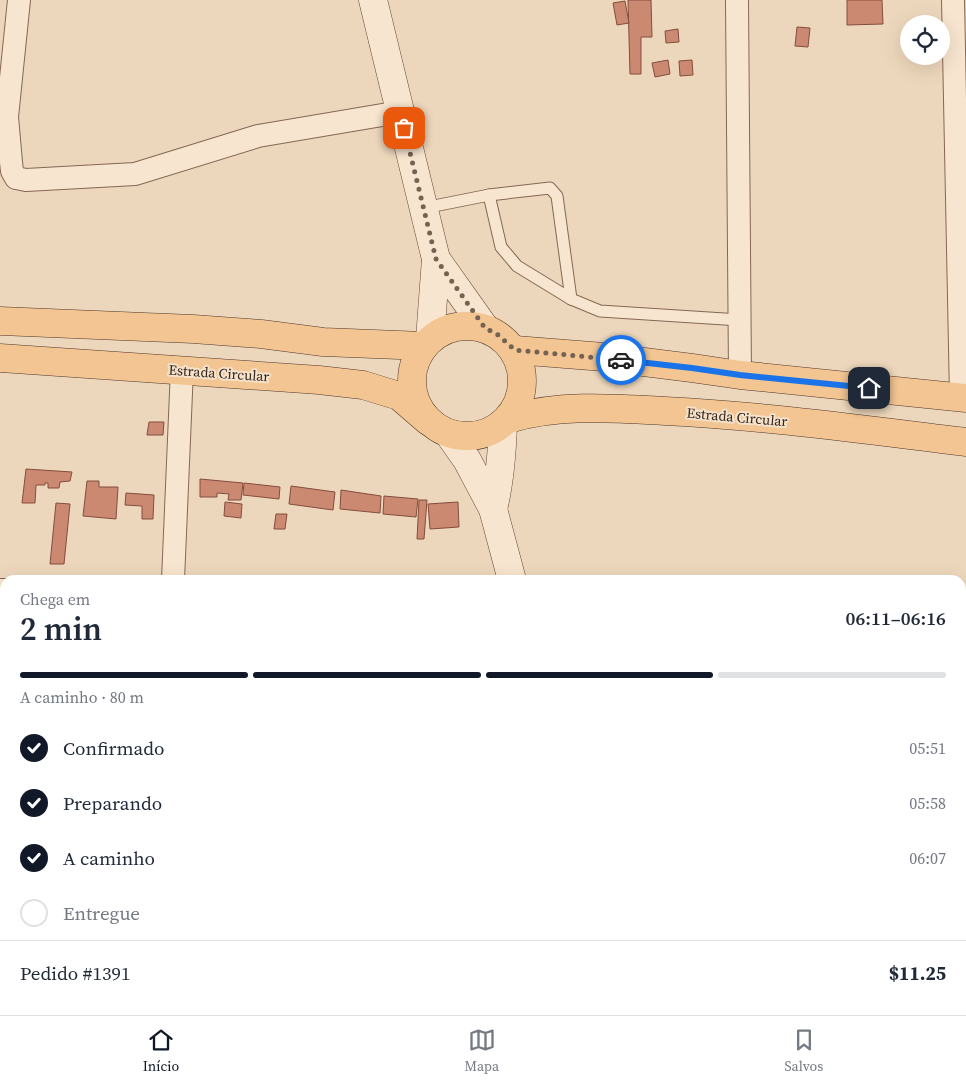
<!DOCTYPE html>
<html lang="pt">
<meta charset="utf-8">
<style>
:root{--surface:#fff;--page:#f6f6f7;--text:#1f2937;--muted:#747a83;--line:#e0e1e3;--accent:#111827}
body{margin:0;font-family:"Source Serif 4",serif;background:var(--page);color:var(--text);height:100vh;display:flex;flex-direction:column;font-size:19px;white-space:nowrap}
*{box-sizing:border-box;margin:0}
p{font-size:16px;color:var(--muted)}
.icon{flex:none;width:28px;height:28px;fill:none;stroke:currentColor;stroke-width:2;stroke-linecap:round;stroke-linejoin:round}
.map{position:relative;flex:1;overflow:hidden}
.drawer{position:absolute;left:0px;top:575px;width:966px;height:440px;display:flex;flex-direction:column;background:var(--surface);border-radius:15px 15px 0 0;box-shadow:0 5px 20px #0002}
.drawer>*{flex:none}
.tools{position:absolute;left:900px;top:15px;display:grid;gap:10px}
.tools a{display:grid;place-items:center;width:50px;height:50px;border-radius:50%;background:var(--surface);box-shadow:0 5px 20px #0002;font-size:25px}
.pin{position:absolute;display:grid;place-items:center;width:42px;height:42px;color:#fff;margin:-21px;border-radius:10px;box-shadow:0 2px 8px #0006}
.courier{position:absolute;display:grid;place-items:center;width:50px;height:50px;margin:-25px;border:4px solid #1a73e8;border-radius:50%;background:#fff;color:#222;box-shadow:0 1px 6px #0007}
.overview em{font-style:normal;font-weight:600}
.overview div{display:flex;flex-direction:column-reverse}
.overview{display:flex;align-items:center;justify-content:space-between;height:85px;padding:0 20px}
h1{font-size:32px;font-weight:600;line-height:38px}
.bar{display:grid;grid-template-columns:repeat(4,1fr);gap:8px 5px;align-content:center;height:60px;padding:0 20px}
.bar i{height:6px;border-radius:4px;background:var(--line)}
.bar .on{background:var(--accent)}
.bar p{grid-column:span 4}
.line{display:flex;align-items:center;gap:12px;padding:0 20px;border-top:1px solid var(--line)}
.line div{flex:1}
ol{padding:0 20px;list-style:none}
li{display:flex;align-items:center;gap:15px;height:55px}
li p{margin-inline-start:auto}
li .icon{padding:5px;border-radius:50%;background:var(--accent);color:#fff;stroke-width:4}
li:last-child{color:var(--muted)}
li i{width:28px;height:28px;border:2px solid var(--line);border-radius:50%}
.tabs{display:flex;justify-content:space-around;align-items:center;height:70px;border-top:1px solid var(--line);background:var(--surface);font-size:14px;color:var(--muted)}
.tabs a{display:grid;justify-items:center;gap:2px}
.tabs .on{color:var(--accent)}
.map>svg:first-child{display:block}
.green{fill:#cac891}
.building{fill:#cb8972;stroke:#834d3c}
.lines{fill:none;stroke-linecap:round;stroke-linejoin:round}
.lane-casing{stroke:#846756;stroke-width:13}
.street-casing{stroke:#846756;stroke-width:24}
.secondary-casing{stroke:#664939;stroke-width:29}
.primary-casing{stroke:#51372b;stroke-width:29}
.lane{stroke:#f8e5cf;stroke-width:11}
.street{stroke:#f8e5cf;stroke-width:22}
.secondary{stroke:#f8e5cf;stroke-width:28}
.primary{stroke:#f2c592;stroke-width:28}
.done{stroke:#746253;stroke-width:5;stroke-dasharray:0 9}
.route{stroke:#1a73e8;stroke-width:6}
.labels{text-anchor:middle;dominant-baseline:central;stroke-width:4;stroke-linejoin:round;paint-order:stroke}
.street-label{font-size:14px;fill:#33231b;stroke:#f5e2cb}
</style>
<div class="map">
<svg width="966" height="1015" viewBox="0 0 966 1015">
<rect width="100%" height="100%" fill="#edd7bc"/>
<path class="green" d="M585 1010H722L725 1015H586Z"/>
<g class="building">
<path d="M628 0H651L652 37H641V74H630Z"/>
<path d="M847 0H882L883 24 847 25Z"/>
<path d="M625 1 629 23 617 25 613 3Z"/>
<path d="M797 27 810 28 808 47 795 46Z"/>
<path d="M678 29 679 42 666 43 665 31Z"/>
<path d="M668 60 670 74 655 77 652 63Z"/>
<path d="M692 60 693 75 680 76 679 61Z"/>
<path d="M149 422H164L163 435H147Z"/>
<path d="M26 469 72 472 70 481 60 482 59 488H48V483H45V485H36L35 503H22Z"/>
<path d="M200 479 243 483 241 500H228L229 494 217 493V497H200Z"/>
<path d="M87 481H99V487H118L116 519 83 516Z"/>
<path d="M244 483 280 487 279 499 243 495Z"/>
<path d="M291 486 335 492 333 510 289 504Z"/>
<path d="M341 490 381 496 380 513 340 509Z"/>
<path d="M126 493 154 495 153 519H142V506L125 505Z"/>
<path d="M384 496 418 499 416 517 383 514Z"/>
<path d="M419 500H427L424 539H417Z"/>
<path d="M225 502 242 504 241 518 224 516Z"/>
<path d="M458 502 459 527 430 529 428 504Z"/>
<path d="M56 503 70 504 64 564H50Z"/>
<path d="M276 514H287L285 529H274Z"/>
<path d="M0 828H5V903L0 902Z"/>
</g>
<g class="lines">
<g class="lane-casing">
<g id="lane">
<path d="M489 195 550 188 557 196 571 299"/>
<path d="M424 208 489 195 501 247 517 266 571 299 600 311 740 320"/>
</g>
</g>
<g class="street-casing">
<g id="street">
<path d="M19 0 7 117 11 162 12 171 16 178 26 180 135 174 258 136 400 112"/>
<path d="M737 0 740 375"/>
<path d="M953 0 961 397"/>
<path d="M173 580 182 369"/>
<path d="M0 590H5"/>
<path d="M0 812H5"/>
<path d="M135 1015V1010"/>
</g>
</g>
<g class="secondary-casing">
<g id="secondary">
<path d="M373 0 436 259 430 339"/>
<path d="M436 259 485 328"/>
<path d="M448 433 467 460 493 509 512 580"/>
<path d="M493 509C500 481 502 454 503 424"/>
<path d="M596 1010 597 1015"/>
</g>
</g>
<g class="primary-casing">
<g id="primary">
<path d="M0 321 193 329 261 334 323 342 424 346"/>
<circle cx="467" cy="381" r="55"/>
<path d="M515 350 604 357 692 368 740 375 966 398"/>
<path d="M0 358 319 380 363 385 399 396 428 421"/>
<path d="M508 419C559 404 612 408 665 411 766 416 866 430 966 442"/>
</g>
</g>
<use href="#lane" class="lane"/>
<use href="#street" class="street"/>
<use href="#secondary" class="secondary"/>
<use href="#primary" class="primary"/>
</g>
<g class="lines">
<path class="done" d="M404 128 436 259 485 328 497 334 515 350 621 360"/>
<path class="route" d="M621 360 692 368 740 375 869 388"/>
</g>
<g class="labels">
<g class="street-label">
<text transform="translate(219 373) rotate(4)">Estrada Circular</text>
<text transform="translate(737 417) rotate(5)">Estrada Circular</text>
</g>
</g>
</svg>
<div class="tools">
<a><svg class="icon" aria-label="locate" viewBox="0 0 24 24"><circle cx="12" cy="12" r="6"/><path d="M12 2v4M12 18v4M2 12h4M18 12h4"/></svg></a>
</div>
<div class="pin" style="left:404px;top:128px;background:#ea580c"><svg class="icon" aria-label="bag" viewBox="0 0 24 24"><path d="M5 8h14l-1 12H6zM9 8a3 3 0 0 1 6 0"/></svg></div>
<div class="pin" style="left:869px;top:388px;background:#1f2937"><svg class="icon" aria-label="home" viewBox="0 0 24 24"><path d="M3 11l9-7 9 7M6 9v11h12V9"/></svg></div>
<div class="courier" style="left:621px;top:360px"><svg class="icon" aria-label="car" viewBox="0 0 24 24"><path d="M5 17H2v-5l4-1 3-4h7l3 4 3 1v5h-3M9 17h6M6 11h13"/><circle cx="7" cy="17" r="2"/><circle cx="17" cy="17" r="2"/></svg></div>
<section class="drawer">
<div class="overview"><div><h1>2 min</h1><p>Chega em</p></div><em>06:11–06:16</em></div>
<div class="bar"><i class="on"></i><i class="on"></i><i class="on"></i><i></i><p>A caminho · 80 m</p></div>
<ol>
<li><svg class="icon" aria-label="check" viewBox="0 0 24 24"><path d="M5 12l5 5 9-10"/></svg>Confirmado<p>05:51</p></li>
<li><svg class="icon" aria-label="check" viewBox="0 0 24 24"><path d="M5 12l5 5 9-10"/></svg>Preparando<p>05:58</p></li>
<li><svg class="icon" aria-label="check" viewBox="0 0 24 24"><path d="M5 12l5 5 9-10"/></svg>A caminho<p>06:07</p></li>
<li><i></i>Entregue</li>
</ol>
<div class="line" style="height:65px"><div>Pedido #1391</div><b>$11.25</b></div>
</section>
</div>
<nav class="tabs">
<a class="on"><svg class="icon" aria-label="home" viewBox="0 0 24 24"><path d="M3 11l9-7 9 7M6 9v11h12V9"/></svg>Início</a>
<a><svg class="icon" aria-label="map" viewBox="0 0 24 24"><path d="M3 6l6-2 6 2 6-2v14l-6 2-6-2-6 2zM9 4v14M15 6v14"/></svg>Mapa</a>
<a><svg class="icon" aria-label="saved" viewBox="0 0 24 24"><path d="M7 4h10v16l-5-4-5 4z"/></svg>Salvos</a>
</nav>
